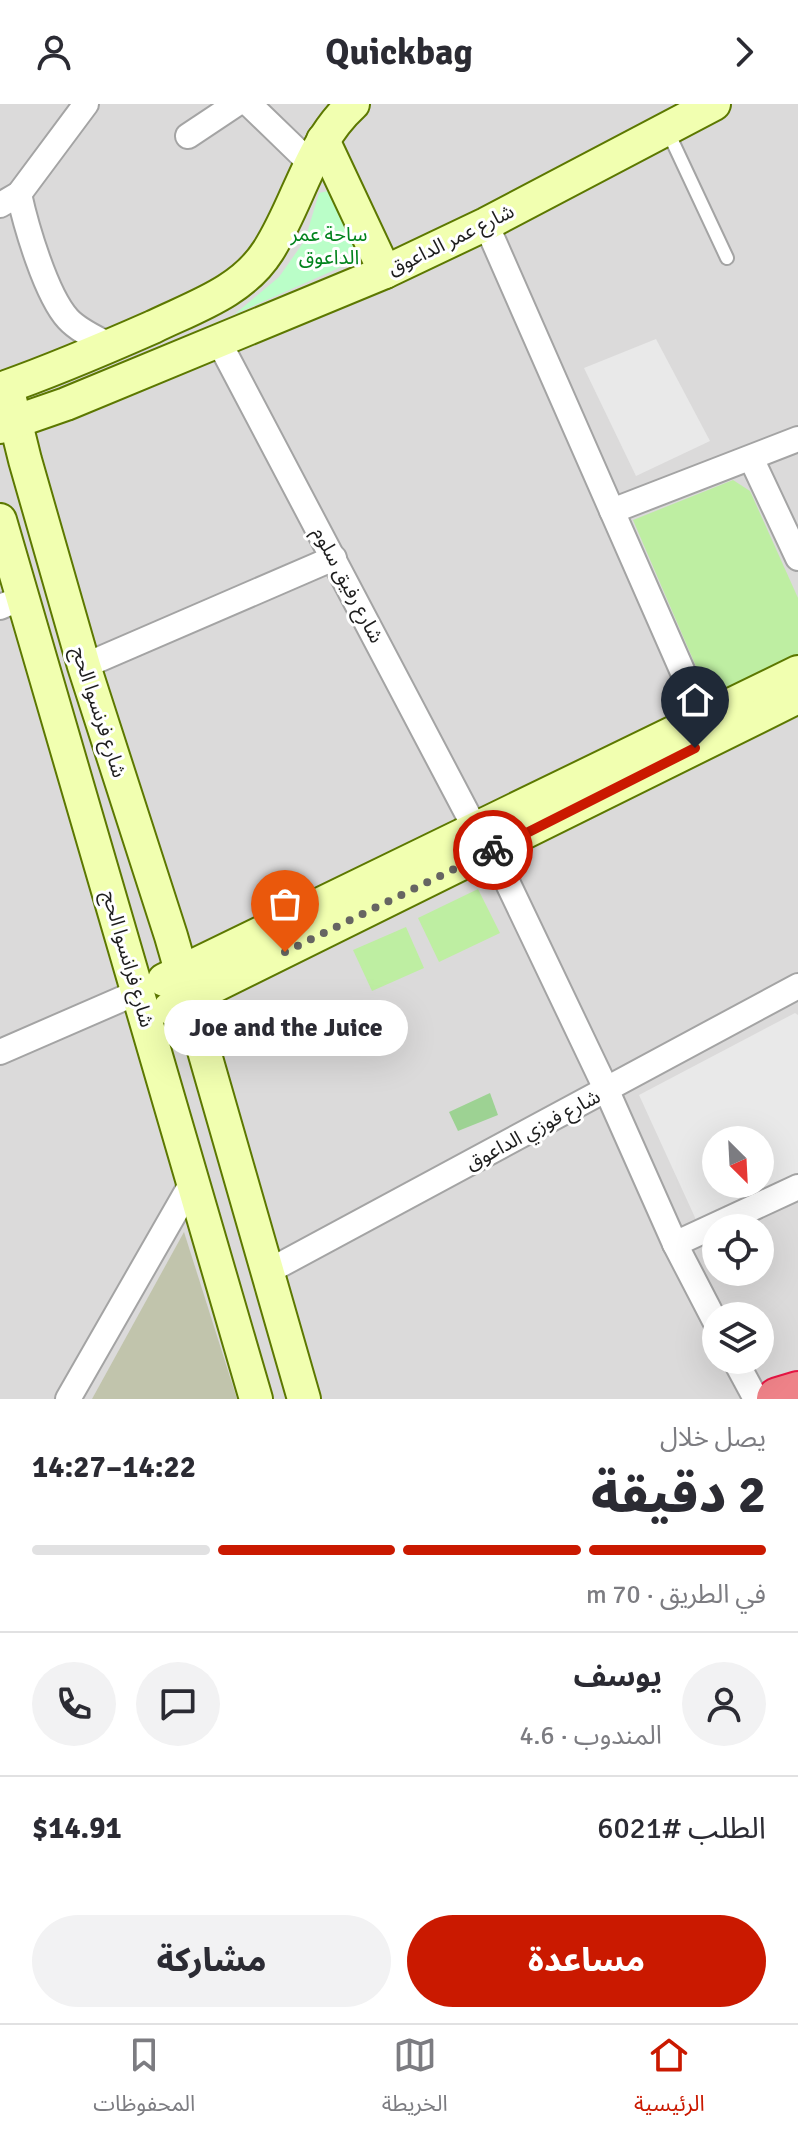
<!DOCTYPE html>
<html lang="ar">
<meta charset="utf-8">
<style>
:root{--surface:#fff;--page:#f2f2f3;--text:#2b2b33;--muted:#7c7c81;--line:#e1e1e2;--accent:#ca1900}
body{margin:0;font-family:Signika,"Noto Sans Arabic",sans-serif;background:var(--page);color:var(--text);direction:rtl;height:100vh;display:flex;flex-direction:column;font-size:30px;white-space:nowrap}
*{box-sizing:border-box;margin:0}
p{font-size:26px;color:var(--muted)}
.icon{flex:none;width:44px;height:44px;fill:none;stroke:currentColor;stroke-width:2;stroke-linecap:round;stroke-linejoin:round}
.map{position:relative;height:1295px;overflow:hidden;direction:ltr}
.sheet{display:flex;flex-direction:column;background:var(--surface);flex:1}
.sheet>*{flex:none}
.needle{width:52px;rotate:156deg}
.tools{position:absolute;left:702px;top:1022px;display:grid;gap:16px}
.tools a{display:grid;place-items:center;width:72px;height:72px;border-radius:50%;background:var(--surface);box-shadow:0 8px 32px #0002;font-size:40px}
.pin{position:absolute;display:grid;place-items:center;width:68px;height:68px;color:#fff;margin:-82px -34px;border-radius:50% 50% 50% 0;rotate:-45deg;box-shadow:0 0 8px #0007}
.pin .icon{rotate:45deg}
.courier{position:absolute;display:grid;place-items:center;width:80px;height:80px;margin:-40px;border:6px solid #ca1900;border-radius:50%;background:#fff;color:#222;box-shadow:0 2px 10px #0007}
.bubble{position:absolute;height:56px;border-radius:28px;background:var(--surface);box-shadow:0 8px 32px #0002;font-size:26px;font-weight:800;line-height:56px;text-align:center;direction:rtl}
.overview em{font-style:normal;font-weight:800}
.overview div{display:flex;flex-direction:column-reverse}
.overview{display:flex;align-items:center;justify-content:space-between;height:136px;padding:0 32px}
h1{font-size:52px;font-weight:800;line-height:60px}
.bar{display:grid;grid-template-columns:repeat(4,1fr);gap:12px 8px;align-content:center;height:96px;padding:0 32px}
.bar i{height:10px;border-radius:6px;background:var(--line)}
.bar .selected{background:var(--accent)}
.bar p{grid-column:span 4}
.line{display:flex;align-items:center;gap:20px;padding:0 32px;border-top:2px solid var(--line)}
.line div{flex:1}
.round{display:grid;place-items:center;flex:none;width:84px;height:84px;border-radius:42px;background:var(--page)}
.cta{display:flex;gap:16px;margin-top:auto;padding:16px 32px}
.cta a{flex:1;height:92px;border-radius:48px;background:var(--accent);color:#fff;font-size:32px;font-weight:800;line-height:92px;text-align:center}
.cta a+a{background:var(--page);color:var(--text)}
header{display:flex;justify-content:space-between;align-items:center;height:104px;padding:0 32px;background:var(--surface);font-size:36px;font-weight:800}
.menu{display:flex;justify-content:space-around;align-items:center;height:112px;border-top:2px solid var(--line);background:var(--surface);font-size:22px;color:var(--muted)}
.menu a{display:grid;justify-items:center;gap:4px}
.menu .selected{color:var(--accent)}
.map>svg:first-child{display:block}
.residential{fill:#dbdada;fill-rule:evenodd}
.construction{fill:#c1c4ac}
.grass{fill:#beeea2}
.forest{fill:#9dd293}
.park{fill:#bafec8}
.parking{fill:#e9e9e9;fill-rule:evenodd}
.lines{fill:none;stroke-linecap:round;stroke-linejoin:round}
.lane-casing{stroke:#a4a4a4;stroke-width:16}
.street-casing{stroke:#a4a4a4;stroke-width:28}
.secondary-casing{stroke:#5c7800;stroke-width:36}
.highway-casing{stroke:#e61543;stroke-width:46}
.lane{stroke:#fff;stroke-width:12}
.street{stroke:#fff;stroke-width:24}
.secondary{stroke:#f1ffb0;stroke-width:32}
.highway{stroke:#ee8288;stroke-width:42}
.done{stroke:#666562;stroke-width:8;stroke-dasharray:0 14.4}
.route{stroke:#ca1900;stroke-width:10}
.labels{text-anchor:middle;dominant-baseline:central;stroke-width:6;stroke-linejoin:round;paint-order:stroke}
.park-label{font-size:20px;fill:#02831d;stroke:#fff}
.street-label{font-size:20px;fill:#1d1d1d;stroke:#fff}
</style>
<header><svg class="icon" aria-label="forward" viewBox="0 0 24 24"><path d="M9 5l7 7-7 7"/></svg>Quickbag<svg class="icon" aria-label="person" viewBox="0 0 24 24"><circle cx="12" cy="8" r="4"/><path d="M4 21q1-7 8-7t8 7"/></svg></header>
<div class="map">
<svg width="798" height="1295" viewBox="0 0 798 1295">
<rect width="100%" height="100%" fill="#efece1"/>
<path class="residential" d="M0 0H798V1295H0ZM716 1036H760V1080H716ZM716 1124H760V1168H716ZM716 1212H760V1256H716Z"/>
<path class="construction" d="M184 1128 237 1295H92Z"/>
<g class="grass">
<path d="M733 376 750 387 798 494V554L710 595 633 416Z"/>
<path d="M478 785 500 829 439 858 418 814Z"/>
<path d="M406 823 424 864 372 887 353 846Z"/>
</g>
<path class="forest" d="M490 989 498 1011 458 1027 449 1008Z"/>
<path class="park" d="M328 87 359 146 355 157 235 210 279 173 305 136 319 89Z"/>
<g class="parking">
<path d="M656 235 710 337 636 372 584 264Z"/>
<path d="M795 909 798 911V1071L698 1120 639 991ZM716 1036H760V1080H716Z"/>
</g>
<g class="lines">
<g class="lane-casing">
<path id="lane" d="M668 28 727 154"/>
</g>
<g class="street-casing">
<g id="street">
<path d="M249 0 310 59"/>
<path d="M188 32 236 0"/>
<path d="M19 90C26 122 46 191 68 215 79 227 96 234 111 242"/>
<path d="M0 101 19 90 86 0"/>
<path d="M486 120 703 614"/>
<path d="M219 238 476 726"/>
<path d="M751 354 798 454"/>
<path d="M612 407 798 335"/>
<path d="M0 503 22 494"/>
<path d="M84 562 334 454"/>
<path d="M492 746 607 987 675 1140 716 1219"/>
<path d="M0 948 138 888"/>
<path d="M675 1140 798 1083"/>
<path d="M267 1168 798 882"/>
<path d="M735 1256 756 1295"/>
<path d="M68 1295 193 1077"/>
</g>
</g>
<g class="secondary-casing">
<g id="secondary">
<path d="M323 36 385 168"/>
<path d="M7 283 25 356 84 562 171 832 304 1295"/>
<path d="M0 285C52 267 103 245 153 223 194 203 242 188 268 147 299 99 309 40 353 0"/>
<path d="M0 323 66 300 385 168 486 120 714 0"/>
<path d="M0 416 256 1295"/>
<path d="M164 876 798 568"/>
<path d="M170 904 798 593"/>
</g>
</g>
<g class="highway-casing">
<path id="highway" d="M778 1295 798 1289"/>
</g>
<use href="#lane" class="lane"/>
<use href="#street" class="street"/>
<use href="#secondary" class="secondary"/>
<use href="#highway" class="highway"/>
</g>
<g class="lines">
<path class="done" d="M285 848 493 746"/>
<path class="route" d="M493 746 695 644"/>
</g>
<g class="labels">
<g class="park-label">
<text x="329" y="130">ساحة عمر<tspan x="329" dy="23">الداعوق</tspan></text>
</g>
<g class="street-label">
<text transform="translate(451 136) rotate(-26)">شارع عمر الداعوق</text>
<text transform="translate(348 481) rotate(62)">شارع رفيق سلوم</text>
<text transform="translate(99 608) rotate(72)">شارع فرنسوا الحج</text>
<text transform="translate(128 855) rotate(74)">شارع فرانسوا الحج</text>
<text transform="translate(533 1026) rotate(-28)">شارع فوزي الداعوق</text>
</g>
</g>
</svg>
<div class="tools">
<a><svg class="needle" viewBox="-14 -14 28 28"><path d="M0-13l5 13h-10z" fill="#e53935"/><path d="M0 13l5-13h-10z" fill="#7c7c81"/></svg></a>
<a><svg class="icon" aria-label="locate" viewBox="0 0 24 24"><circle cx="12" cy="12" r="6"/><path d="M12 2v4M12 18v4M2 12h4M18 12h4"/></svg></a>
<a><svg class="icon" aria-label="layers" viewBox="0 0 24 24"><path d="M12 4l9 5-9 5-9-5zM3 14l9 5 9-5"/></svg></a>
</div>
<div class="pin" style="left:285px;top:848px;background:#ea580c"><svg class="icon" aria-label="bag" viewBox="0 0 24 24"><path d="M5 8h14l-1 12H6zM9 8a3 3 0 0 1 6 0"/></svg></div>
<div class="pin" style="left:695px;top:644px;background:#1f2937"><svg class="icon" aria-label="home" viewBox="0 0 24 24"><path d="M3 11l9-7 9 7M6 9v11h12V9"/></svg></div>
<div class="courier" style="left:493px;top:746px"><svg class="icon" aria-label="bike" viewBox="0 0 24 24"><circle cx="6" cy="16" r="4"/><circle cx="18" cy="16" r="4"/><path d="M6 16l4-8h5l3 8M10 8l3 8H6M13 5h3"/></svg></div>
<div class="bubble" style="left:164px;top:896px;width:244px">Joe and the Juice</div>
</div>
<section class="sheet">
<div class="overview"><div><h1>2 دقيقة</h1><p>يصل خلال</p></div><em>14:22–14:27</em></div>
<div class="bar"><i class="selected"></i><i class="selected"></i><i class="selected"></i><i></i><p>في الطريق · 70 m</p></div>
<div class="line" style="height:144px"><a class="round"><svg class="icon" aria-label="person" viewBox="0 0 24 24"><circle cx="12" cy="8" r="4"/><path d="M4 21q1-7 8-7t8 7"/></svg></a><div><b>يوسف</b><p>المندوب · 4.6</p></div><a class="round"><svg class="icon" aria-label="chat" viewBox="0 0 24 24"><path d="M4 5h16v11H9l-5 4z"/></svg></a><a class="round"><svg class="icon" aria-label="phone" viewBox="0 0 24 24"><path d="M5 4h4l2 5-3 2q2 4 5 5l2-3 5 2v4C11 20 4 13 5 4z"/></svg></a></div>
<div class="line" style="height:104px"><div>الطلب #6021</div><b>$14.91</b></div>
<div class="cta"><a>مساعدة</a><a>مشاركة</a></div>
</section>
<nav class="menu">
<a class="selected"><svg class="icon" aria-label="home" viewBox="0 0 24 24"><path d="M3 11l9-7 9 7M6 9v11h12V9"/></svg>الرئيسية</a>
<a><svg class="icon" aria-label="map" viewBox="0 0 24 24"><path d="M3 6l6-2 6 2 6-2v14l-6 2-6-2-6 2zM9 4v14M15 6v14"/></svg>الخريطة</a>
<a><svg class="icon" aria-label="saved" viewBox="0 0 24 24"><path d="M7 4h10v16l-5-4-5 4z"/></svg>المحفوظات</a>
</nav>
